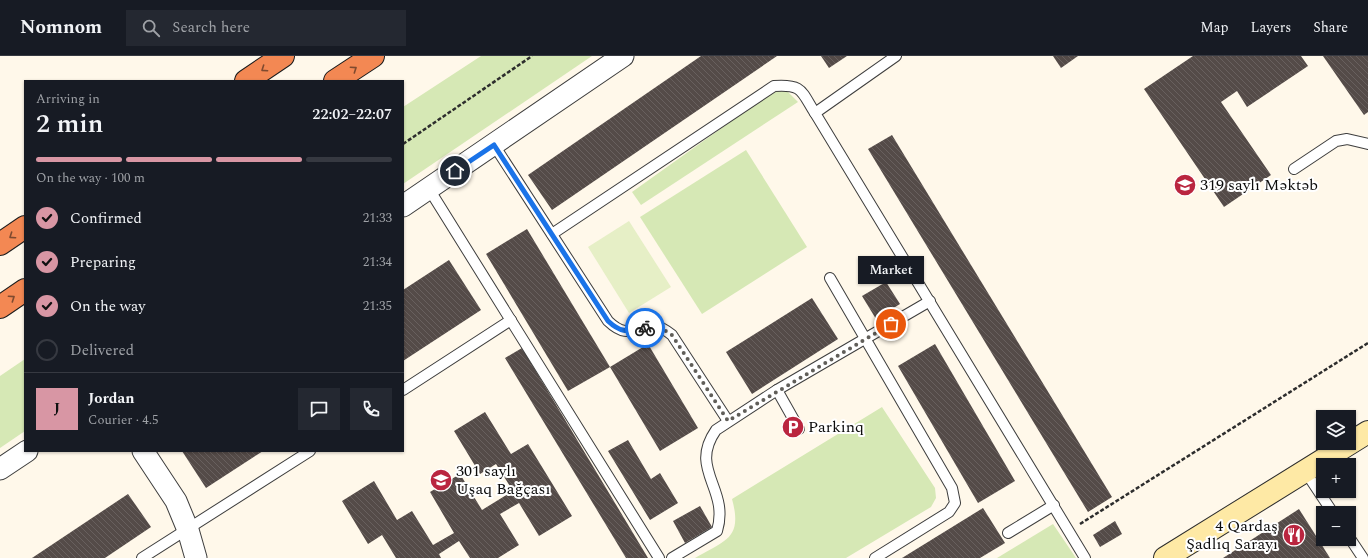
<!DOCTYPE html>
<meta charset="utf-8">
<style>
:root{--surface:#171b24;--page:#242831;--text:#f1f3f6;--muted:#9ea1a6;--line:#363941;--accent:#d896a4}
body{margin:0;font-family:Spectral,serif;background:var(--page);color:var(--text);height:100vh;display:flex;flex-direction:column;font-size:15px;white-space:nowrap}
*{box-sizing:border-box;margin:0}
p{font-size:13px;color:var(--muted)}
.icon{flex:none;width:22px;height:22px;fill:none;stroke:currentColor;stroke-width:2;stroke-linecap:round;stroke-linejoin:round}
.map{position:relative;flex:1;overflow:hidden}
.sheet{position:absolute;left:24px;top:24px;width:380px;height:372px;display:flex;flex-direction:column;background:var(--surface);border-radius:0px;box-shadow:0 1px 3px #0004}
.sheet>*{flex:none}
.controls{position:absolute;left:1316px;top:354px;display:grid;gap:8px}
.controls a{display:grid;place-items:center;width:40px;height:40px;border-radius:0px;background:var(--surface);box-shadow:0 1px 3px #0004;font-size:20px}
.pin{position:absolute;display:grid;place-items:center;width:34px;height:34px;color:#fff;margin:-17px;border:2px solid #fff;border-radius:50%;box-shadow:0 1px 4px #0007}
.courier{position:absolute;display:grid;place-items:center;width:40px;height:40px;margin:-20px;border:3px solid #1a73e8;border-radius:50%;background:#fff;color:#222;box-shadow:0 1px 5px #0007}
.bubble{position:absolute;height:28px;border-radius:0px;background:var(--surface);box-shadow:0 1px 3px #0004;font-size:13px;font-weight:600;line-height:28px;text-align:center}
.head em{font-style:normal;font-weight:600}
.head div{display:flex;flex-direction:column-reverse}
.head{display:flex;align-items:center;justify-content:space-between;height:68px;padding:0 12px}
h1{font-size:26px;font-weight:600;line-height:30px}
.bar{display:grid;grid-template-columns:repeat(4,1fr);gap:6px 4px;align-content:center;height:48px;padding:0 12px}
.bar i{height:5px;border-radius:3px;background:var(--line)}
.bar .on{background:var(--accent)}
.bar p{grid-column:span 4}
.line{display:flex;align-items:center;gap:10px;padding:0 12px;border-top:1px solid var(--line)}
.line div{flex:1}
.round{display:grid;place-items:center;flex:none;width:42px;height:42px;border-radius:0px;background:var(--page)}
ol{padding:0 12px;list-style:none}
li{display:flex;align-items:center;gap:12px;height:44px}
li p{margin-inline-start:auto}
li .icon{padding:4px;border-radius:50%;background:var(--accent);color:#111;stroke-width:4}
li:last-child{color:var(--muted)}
li i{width:22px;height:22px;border:2px solid var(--line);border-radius:50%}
header{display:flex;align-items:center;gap:24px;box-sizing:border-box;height:56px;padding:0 20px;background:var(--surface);border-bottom:1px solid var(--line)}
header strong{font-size:19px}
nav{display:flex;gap:22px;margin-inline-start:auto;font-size:14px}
.search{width:280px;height:36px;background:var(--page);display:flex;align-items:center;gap:10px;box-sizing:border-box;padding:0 14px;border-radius:0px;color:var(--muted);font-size:15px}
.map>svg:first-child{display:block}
.grass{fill:#d6e8b5}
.pitch{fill:#e6efc6}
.building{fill:url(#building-back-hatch)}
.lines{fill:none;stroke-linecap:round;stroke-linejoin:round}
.lane-casing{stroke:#3e3e3e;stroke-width:12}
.street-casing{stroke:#3e3e3e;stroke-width:23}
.secondary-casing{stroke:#2d2d2d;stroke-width:24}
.highway-casing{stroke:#1c1c1c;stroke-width:24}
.path{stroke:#2d2d2d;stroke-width:2.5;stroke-dasharray:4 2;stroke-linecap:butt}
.lane{stroke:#fff;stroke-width:10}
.street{stroke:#fff;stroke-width:21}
.secondary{stroke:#fee9a5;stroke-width:22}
.highway{stroke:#f38853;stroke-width:22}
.oneway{stroke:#7f4a2f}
.done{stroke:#605e59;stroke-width:4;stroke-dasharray:0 7.2}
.route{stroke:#1a73e8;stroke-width:5}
.labels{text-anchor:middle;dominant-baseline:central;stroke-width:4;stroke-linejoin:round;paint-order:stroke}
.poi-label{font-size:16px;fill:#0b0b0b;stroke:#fff;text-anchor:start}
</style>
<header>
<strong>Nomnom</strong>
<div class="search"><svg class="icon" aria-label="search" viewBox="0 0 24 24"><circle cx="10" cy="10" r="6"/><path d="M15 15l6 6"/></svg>Search here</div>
<nav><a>Map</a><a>Layers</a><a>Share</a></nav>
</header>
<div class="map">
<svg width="1368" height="502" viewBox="0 0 1368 502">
<defs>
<pattern id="building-back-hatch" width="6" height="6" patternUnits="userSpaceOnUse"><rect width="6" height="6" fill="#544b48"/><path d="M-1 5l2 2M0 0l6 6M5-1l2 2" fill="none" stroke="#68605e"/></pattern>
</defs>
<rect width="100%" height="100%" fill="#fff8ea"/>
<g class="grass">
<path d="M481 0H592L403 128V51Z"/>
<path d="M786 34 798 46 641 149 632 136 768 39 777 35Z"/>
<path d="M746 94 807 191 702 258 640 161Z"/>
<path d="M25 303V375L0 392V320Z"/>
<path d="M882 351 935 432 936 442 931 451 846 502H695C725 484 743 483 732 443Z"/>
<path d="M1053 468 1076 502H997Z"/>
</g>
<path class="pitch" d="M629 165 671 231 629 257 588 191Z"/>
<g class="building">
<path d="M701 0H777L552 154 528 119Z"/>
<path d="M821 0H847L829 12Z"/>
<path d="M1053 0H1078L1061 12Z"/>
<path d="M1193 0H1301L1308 10 1247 51 1237 35 1221 46 1271 119 1224 151 1144 33Z"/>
<path d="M1323 0H1368V56L1364 59Z"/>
<path d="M892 79 1112 441 1088 456 868 93Z"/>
<path d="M527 173 610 311 568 335 486 198Z"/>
<path d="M449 204 481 254 403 305V234Z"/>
<path d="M886 226 900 248 876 263 862 240Z"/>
<path d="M812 242 838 283 752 338 726 296Z"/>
<path d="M648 288 698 372 660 395 610 311Z"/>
<path d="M935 288 1015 425 978 447 898 310Z"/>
<path d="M522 292 648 502H626L505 302Z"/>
<path d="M485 356 511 398 528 388 572 460 539 480 519 447 500 458 519 489 498 502H470L459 485 439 498 441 502H396L382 479 368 488 342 445 374 425 397 464 412 455 433 489 454 477 430 436 460 418 482 454 513 435 496 408 480 418 454 375Z"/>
<path d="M628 384 651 423 660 417 678 447 650 464 608 395Z"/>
<path d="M182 395H263L206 432Z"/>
<path d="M128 438 151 471 105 502H32Z"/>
<path d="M700 450 712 471 685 487 673 465Z"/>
<path d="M983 452 1005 487 980 502H902Z"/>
<path d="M1299 453 1330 502H1223Z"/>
<path d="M1115 465 1122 478 1100 491 1093 479Z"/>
</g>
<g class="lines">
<g class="lane-casing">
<g id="lane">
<path d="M896 0 815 57 1085 502"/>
<path d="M494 89 608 265C630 286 635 267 655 270 662 271 667 275 672 279L728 365"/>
<path d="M1294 113 1336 85 1347 83 1368 88"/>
<path d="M429 133 659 502"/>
<path d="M552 178 774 30C803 28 801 35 815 57"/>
<path d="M830 222 952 432 955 447 949 456 875 502"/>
<path d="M403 334 511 264"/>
<path d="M777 334 799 373"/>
<path d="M1305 415 1333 457"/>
<path d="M1008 477 1054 449"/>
<path d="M1349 481 1363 502"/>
<path d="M142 502 310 395"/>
<path d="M672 502 717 475C730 432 688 414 716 374L777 334 930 245"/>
</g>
</g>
<g class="street-casing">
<g id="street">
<path d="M403 150 623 0"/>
<path d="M143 395 176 445 188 474 196 502"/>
<path d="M0 413 27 395"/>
</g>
</g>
<g class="secondary-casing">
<path id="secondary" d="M1165 502 1368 376"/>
</g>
<g class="highway-casing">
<g id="highway">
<path d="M246 25 283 0"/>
<path d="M335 25 373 0"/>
<path d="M0 188 25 171"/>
<path d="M0 251 25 234"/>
</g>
</g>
<g class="path">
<path d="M403 88 532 0"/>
<path d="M1080 468 1368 287"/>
</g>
<use href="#lane" class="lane"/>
<use href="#street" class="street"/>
<use href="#secondary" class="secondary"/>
<use href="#highway" class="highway"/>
</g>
<defs><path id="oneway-chevron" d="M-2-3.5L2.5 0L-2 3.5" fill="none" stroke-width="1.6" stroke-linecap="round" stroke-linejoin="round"/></defs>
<g class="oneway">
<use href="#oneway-chevron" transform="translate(264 13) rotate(146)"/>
<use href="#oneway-chevron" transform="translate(354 13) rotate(-34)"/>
<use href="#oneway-chevron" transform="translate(12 180) rotate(146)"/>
<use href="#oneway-chevron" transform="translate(12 242) rotate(-34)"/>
</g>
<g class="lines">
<path class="done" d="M645 272C657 269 663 273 672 279L728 365 891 268"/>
<path class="route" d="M455 115 494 89 608 265C622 278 628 275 645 272"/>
</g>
<defs>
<g id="school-disc" transform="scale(1.15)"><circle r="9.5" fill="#ba253f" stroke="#fff"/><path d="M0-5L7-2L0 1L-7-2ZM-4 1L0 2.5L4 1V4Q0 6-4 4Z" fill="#fff"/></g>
<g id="parking-disc" transform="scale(1.15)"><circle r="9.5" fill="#ba253f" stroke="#fff"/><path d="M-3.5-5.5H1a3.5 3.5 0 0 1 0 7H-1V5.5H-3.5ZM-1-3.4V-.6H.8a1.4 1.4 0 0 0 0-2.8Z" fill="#fff"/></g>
<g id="restaurant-disc" transform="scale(1.15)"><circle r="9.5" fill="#ba253f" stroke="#fff"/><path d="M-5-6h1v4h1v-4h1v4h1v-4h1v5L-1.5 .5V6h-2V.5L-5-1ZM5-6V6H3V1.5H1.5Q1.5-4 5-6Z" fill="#fff"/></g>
</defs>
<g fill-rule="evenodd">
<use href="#school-disc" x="1185" y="129"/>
<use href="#parking-disc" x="793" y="371"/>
<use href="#school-disc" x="441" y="424"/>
<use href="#restaurant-disc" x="1294" y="479"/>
</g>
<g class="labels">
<g class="poi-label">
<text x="1200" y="129">319 saylı Məktəb</text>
<text x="808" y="371">Parkinq</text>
<text x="456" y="415">301 saylı<tspan x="456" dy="18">Uşaq Bağçası</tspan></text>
<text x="1278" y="470" text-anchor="end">4 Qardaş<tspan x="1278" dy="18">Şadlıq Sarayı</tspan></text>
</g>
</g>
</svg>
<div class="controls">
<a><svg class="icon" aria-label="layers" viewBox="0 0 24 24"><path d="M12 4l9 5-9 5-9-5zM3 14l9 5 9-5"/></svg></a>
<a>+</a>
<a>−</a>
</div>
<div class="pin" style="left:891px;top:268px;background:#ea580c"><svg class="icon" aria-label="bag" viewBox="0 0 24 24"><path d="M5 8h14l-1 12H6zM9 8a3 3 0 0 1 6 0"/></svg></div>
<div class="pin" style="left:455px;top:115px;background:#1f2937"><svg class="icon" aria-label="home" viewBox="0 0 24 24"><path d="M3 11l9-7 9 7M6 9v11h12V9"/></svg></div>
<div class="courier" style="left:645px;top:272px"><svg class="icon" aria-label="bike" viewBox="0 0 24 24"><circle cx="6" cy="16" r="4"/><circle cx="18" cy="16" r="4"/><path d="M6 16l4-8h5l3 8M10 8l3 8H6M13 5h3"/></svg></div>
<div class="bubble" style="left:858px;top:200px;width:66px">Market</div>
<section class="sheet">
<div class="head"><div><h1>2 min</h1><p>Arriving in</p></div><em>22:02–22:07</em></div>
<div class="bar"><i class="on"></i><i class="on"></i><i class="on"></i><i></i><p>On the way · 100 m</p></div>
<ol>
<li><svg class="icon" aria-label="check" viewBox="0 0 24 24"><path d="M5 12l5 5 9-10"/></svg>Confirmed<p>21:33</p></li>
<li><svg class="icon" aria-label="check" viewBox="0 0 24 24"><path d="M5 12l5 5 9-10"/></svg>Preparing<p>21:34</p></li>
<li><svg class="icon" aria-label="check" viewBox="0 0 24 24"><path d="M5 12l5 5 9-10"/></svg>On the way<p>21:35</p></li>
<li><i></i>Delivered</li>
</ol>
<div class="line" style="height:72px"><b class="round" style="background:var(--accent);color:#111">J</b><div><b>Jordan</b><p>Courier · 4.5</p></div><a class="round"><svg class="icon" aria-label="chat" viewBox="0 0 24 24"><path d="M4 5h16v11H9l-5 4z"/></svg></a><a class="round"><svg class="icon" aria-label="phone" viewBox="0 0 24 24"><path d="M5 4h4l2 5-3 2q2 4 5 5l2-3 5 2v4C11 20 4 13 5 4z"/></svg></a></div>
</section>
</div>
